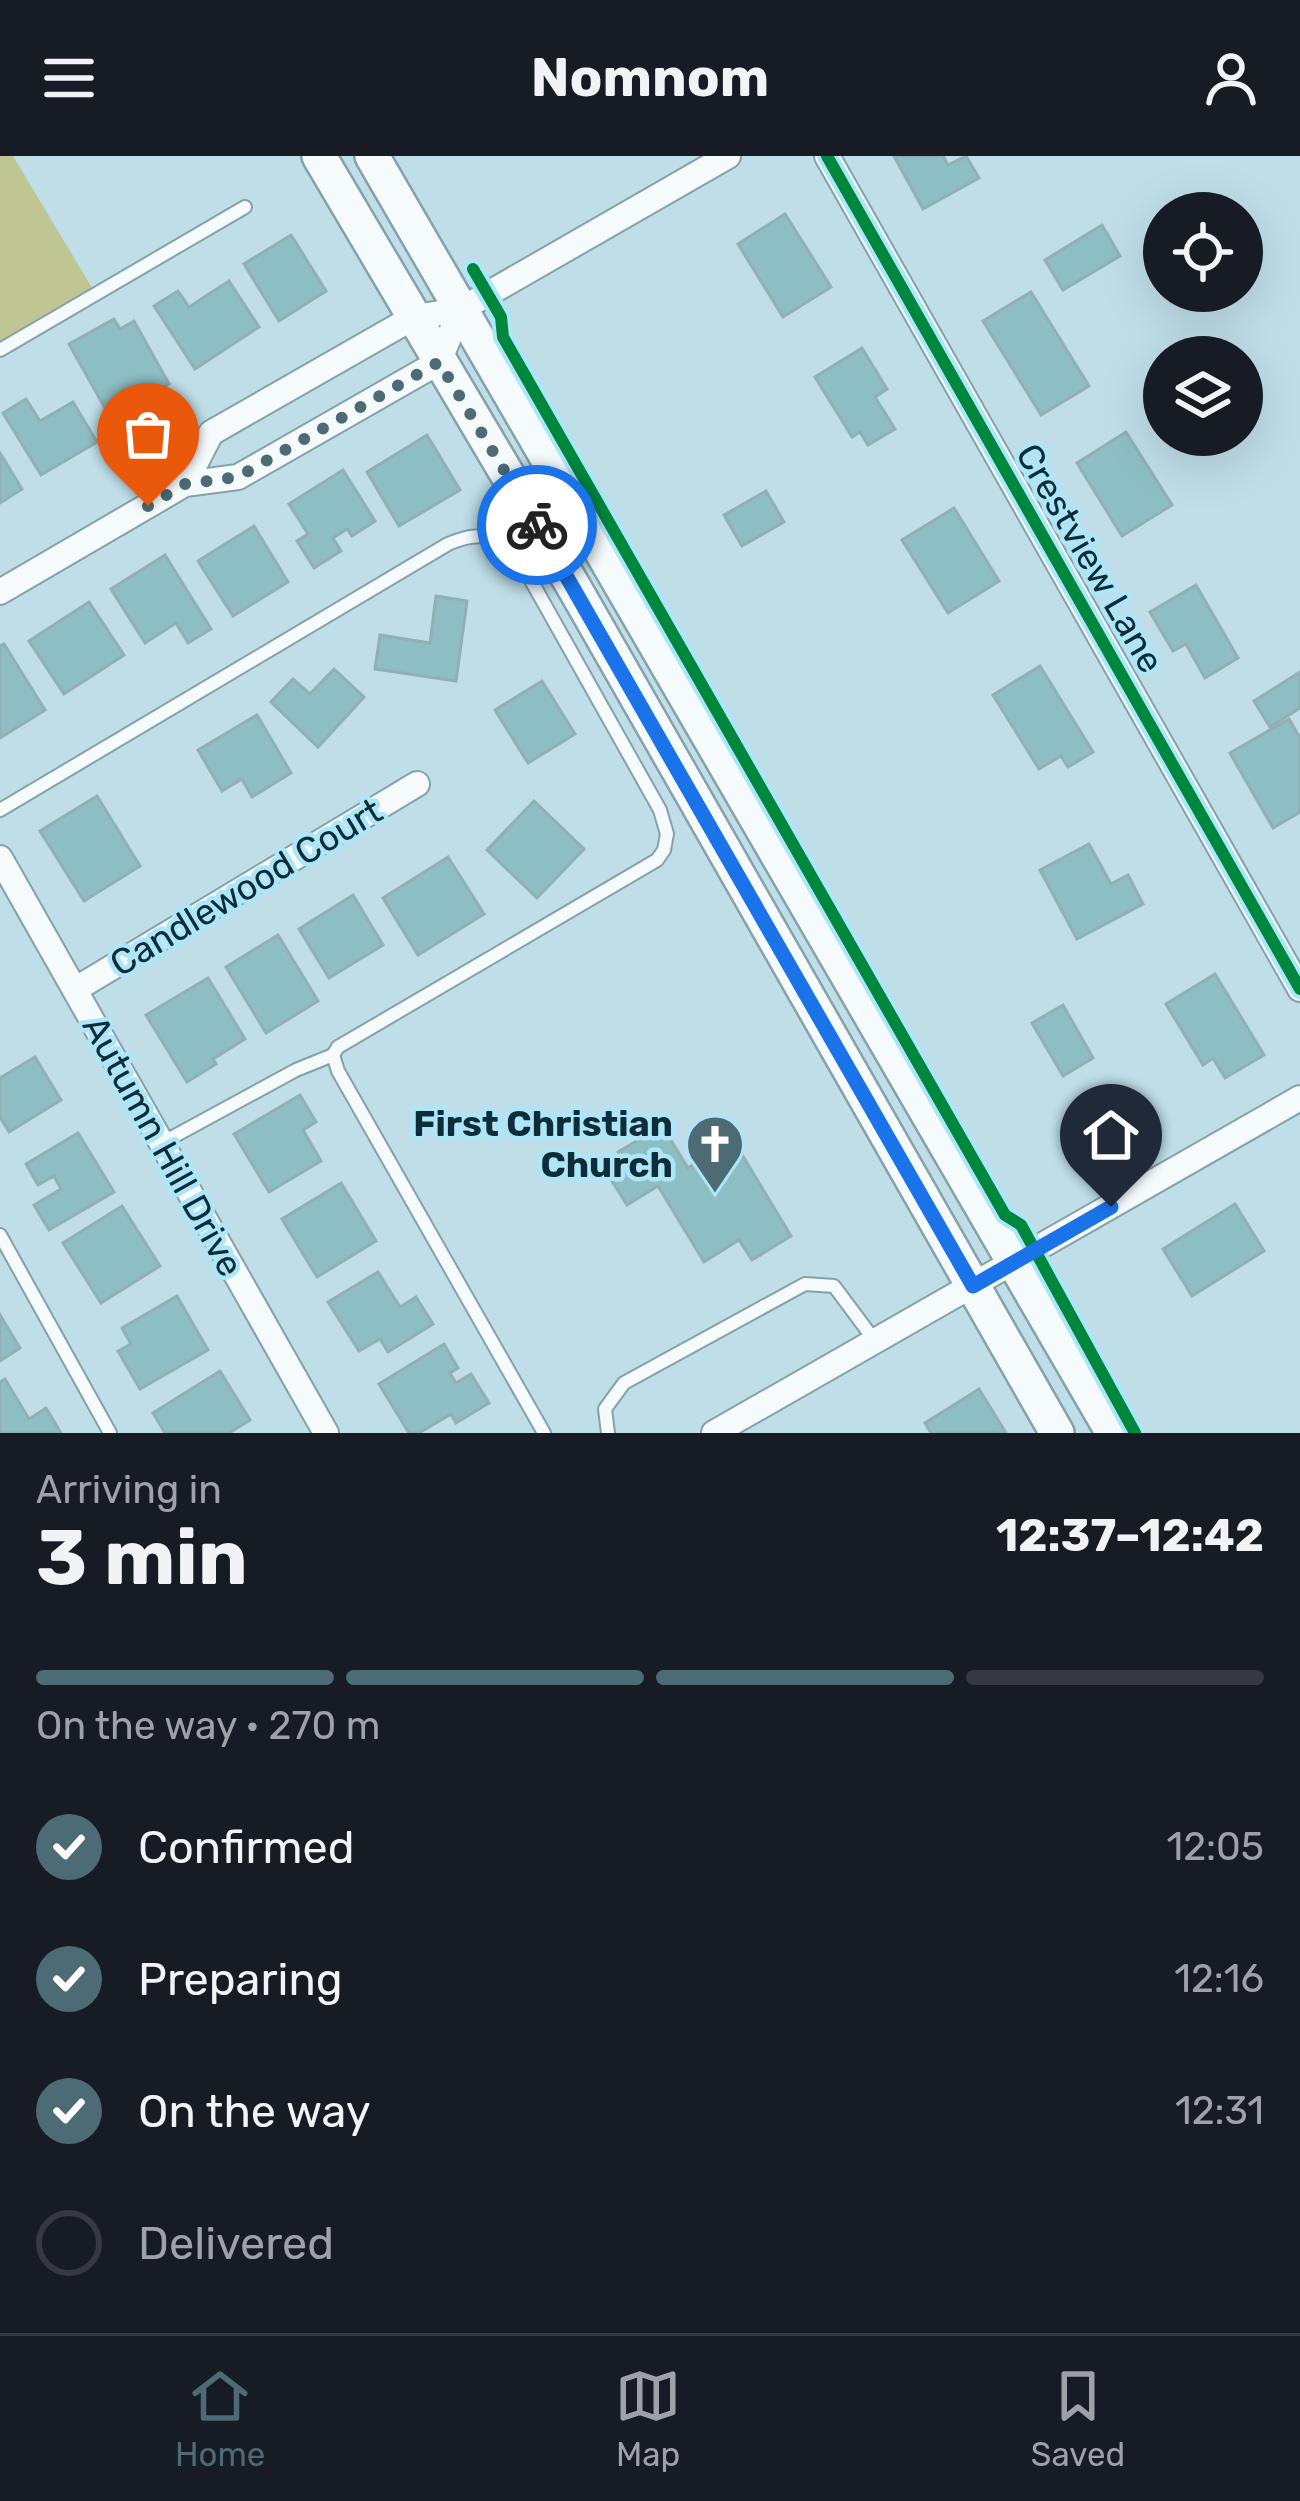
<!DOCTYPE html>
<meta charset="utf-8">
<style>
:root{--surface:#171b24;--page:#20242c;--text:#f1f3f6;--muted:#9ea1a6;--line:#363941;--accent:#4d6b74}
body{margin:0;font-family:Rubik,sans-serif;background:var(--page);color:var(--text);height:100vh;display:flex;flex-direction:column;font-size:45px;white-space:nowrap}
*{box-sizing:border-box;margin:0}
p{font-size:39px;color:var(--muted)}
.icon{flex:none;width:66px;height:66px;fill:none;stroke:currentColor;stroke-width:2;stroke-linecap:round;stroke-linejoin:round}
.map{position:relative;height:1277px;overflow:hidden}
.panel{display:flex;flex-direction:column;background:var(--surface);flex:1}
.panel>*{flex:none}
.fabs{position:absolute;left:1143px;top:36px;display:grid;gap:24px}
.fabs a{display:grid;place-items:center;width:120px;height:120px;border-radius:50%;background:var(--surface);box-shadow:0 12px 48px #0002;font-size:60px}
.pin{position:absolute;display:grid;place-items:center;width:102px;height:102px;color:#fff;margin:-123px -51px;border-radius:50% 50% 50% 0;rotate:-45deg;box-shadow:0 0 12px #0007}
.pin .icon{rotate:45deg}
.courier{position:absolute;display:grid;place-items:center;width:120px;height:120px;margin:-60px;border:9px solid #1a73e8;border-radius:50%;background:#fff;color:#222;box-shadow:0 3px 15px #0007}
.headline em{font-style:normal;font-weight:700}
.headline div{display:flex;flex-direction:column-reverse}
.headline{display:flex;align-items:center;justify-content:space-between;height:204px;padding:0 36px}
h1{font-size:78px;font-weight:700;line-height:90px}
.bar{display:grid;grid-template-columns:repeat(4,1fr);gap:18px 12px;align-content:center;height:144px;padding:0 36px}
.bar i{height:15px;border-radius:9px;background:var(--line)}
.bar .current{background:var(--accent)}
.bar p{grid-column:span 4}
ol{padding:0 36px;list-style:none}
li{display:flex;align-items:center;gap:36px;height:132px}
li p{margin-inline-start:auto}
li .icon{padding:12px;border-radius:50%;background:var(--accent);color:#fff;stroke-width:4}
li:last-child{color:var(--muted)}
li i{width:66px;height:66px;border:6px solid var(--line);border-radius:50%}
header{display:flex;justify-content:space-between;align-items:center;height:156px;padding:0 36px;background:var(--surface);font-size:54px;font-weight:700}
.tabs{display:flex;justify-content:space-around;align-items:center;height:168px;border-top:3px solid var(--line);background:var(--surface);font-size:33px;color:var(--muted)}
.tabs a{display:grid;justify-items:center;gap:6px}
.tabs .current{color:var(--accent)}
.map>svg:first-child{display:block}
.green{fill:#c0c693}
.building{fill:#8cbec4;stroke:#92afb5;stroke-width:3}
.lines{fill:none;stroke-linecap:round;stroke-linejoin:round}
.service-casing{stroke:#85a1aa;stroke-width:16}
.minor-casing{stroke:#85a1aa;stroke-width:28}
.secondary-casing{stroke:#85a1aa;stroke-width:38}
.service{stroke:#f5fafc;stroke-width:12}
.minor{stroke:#f5fafc;stroke-width:24}
.secondary{stroke:#f5fafc;stroke-width:33}
.cycleway-casing{stroke:#aee6f9;stroke-width:20}
.cycleway{stroke:#00873e;stroke-width:12}
.done{stroke:#4d6b74;stroke-width:12;stroke-dasharray:0 21.6}
.route{stroke:#1a73e8;stroke-width:15}
.labels{text-anchor:middle;dominant-baseline:central;stroke-width:9;stroke-linejoin:round;paint-order:stroke}
.street-label{font-size:36px;fill:#0f2d36;stroke:#aee6f9}
.poi-label{font-size:36px;font-weight:bold;fill:#0f2d36;stroke:#aee6f9;text-anchor:end}
</style>
<header><svg class="icon" aria-label="menu" viewBox="0 0 24 24"><path d="M4 6h16M4 12h16M4 18h16"/></svg>Nomnom<svg class="icon" aria-label="person" viewBox="0 0 24 24"><circle cx="12" cy="8" r="4"/><path d="M4 21q1-7 8-7t8 7"/></svg></header>
<div class="map">
<svg width="1300" height="1277" viewBox="0 0 1300 1277">
<rect width="100%" height="100%" fill="#bfdee8"/>
<path class="green" d="M0 0H13L94 135 0 188Z"/>
<g class="building">
<path d="M894 0H943L948 9 966 0 979 22 923 53Z"/>
<path d="M785 58 831 131 783 161 738 88Z"/>
<path d="M1102 69 1120 100 1063 134 1045 104Z"/>
<path d="M291 79 326 135 279 165 244 108Z"/>
<path d="M229 125 259 171 195 213 154 150 178 135 189 151Z"/>
<path d="M1031 136 1089 230 1041 259 983 165Z"/>
<path d="M114 163 120 173 134 165 169 228 110 261 69 188Z"/>
<path d="M862 192 887 233 875 241 895 273 868 289 860 276 852 281 815 221Z"/>
<path d="M26 243 40 265 73 246 97 286 41 319 3 257Z"/>
<path d="M1126 276 1172 349 1122 380 1077 307Z"/>
<path d="M427 279 460 334 399 370 367 316Z"/>
<path d="M0 297 22 333 0 347Z"/>
<path d="M343 314 375 365 352 380 347 373 333 382 341 395 314 412 297 385 308 378 289 348Z"/>
<path d="M766 335 784 366 742 390 724 359Z"/>
<path d="M954 352 999 425 948 457 902 384Z"/>
<path d="M254 370 288 426 233 460 198 405Z"/>
<path d="M165 399 211 473 188 487 176 467 145 487 111 433Z"/>
<path d="M1196 429 1238 502 1205 522 1186 488 1173 495 1150 456Z"/>
<path d="M436 440 467 445 456 525 375 513 380 479 430 487Z"/>
<path d="M89 446 124 499 64 538 29 485Z"/>
<path d="M4 488 45 554 0 582V490Z"/>
<path d="M1040 510 1093 596 1068 611 1061 600 1039 613 993 539Z"/>
<path d="M334 513 364 541 318 591 271 546 293 523 310 538Z"/>
<path d="M1300 516V552L1270 571 1254 545Z"/>
<path d="M542 525 575 578 528 607 495 554Z"/>
<path d="M257 559 291 617 252 641 242 623 222 635 198 594Z"/>
<path d="M1289 563 1300 582V656L1273 672 1230 597Z"/>
<path d="M97 640 140 710 84 745 40 675Z"/>
<path d="M534 645 584 693 537 742 487 694Z"/>
<path d="M1089 688 1111 728 1128 719 1143 748 1077 783 1040 714Z"/>
<path d="M448 701 484 758 418 799 383 742Z"/>
<path d="M353 739 383 789 329 822 299 773Z"/>
<path d="M278 779 318 845 266 877 226 811Z"/>
<path d="M1215 818 1264 899 1225 922 1213 902 1203 909 1166 848Z"/>
<path d="M208 822 245 883 213 903 216 908 187 926 146 859Z"/>
<path d="M1063 849 1093 902 1063 920 1032 867Z"/>
<path d="M35 901 61 944 9 976 0 961V922Z"/>
<path d="M300 939 316 966 303 974 321 1005 269 1036 234 978Z"/>
<path d="M662 970 688 1012 724 990 731 1003 741 997 791 1080 752 1104 739 1084 704 1106 658 1030 627 1049 610 1022 627 1011 618 996Z"/>
<path d="M78 977 114 1036 49 1074 34 1049 61 1033 54 1020 38 1029 26 1008Z"/>
<path d="M341 1027 376 1085 317 1121 282 1063Z"/>
<path d="M1235 1048 1264 1095 1192 1140 1163 1093Z"/>
<path d="M122 1050 160 1110 101 1147 63 1087Z"/>
<path d="M378 1116 400 1151 416 1141 433 1168 388 1196 380 1183 359 1195 328 1146Z"/>
<path d="M177 1140 208 1194 140 1233 118 1195 131 1188 122 1172Z"/>
<path d="M0 1159 20 1192 0 1205Z"/>
<path d="M444 1188 458 1212 450 1217 456 1227 471 1218 489 1247 456 1267 451 1258 419 1277H409L379 1228Z"/>
<path d="M220 1215 250 1264 229 1277H165L153 1257Z"/>
<path d="M5 1223 29 1263 46 1252 61 1277H0V1226Z"/>
<path d="M979 1233 1006 1277H931L925 1267Z"/>
</g>
<g class="lines">
<g class="service-casing">
<g id="service">
<path d="M0 194 245 51"/>
<path d="M0 654 448 388C486 372 497 381 523 410L660 654 667 678 664 694 657 704 338 891 333 899 338 915 544 1277"/>
<path d="M160 988 296 914 333 899"/>
<path d="M0 1079 110 1277"/>
<path d="M608 1277 605 1253 624 1227 805 1128 834 1130 875 1185"/>
</g>
</g>
<g class="minor-casing">
<g id="minor">
<path d="M827 0 1300 833"/>
<path d="M460 154 728 0"/>
<path d="M0 436 185 328 238 321 439 206 460 154 414 161 211 277 185 328"/>
<path d="M0 702 326 1277"/>
<path d="M76 833 417 628"/>
<path d="M714 1277 1300 942"/>
</g>
</g>
<g class="secondary-casing">
<g id="secondary">
<path d="M319 0 575 433 1057 1277"/>
<path d="M372 0 1113 1277"/>
</g>
</g>
<use href="#service" class="service"/>
<use href="#minor" class="minor"/>
<use href="#secondary" class="secondary"/>
<g class="cycleway-casing">
<g id="cycleway">
<path d="M827 0 1300 833"/>
<path d="M473 113 501 161 503 181 1005 1059 1021 1069 1135 1277"/>
</g>
</g>
<use href="#cycleway" class="cycleway"/>
</g>
<g class="lines">
<path class="done" d="M148 350 185 328 238 321 439 206 537 369"/>
<path class="route" d="M537 369 973 1130 1111 1051"/>
</g>
<defs>
<g id="church-pin" transform="scale(3)"><path d="M0 17L-7.5 6A9.5 9.5 0 1 1 7.5 6Z" fill="#4d6b74" stroke="#aee6f9"/><path d="M-1.2-6h2.4v3.5h3.3v2.4h-3.3V6h-2.4V-.1h-3.3v-2.4h3.3Z" fill="#fff"/></g>
</defs>
<g fill-rule="evenodd">
<use href="#church-pin" x="715" y="988"/>
</g>
<g class="labels">
<g class="street-label">
<text transform="translate(1090 402) rotate(60)">Crestview Lane</text>
<text transform="translate(246 731) rotate(-31)">Candlewood Court</text>
<text transform="translate(163 990) rotate(61)">Autumn Hill Drive</text>
</g>
<g class="poi-label">
<text x="673" y="967">First Christian<tspan x="673" dy="41">Church</tspan></text>
</g>
</g>
</svg>
<div class="fabs">
<a><svg class="icon" aria-label="locate" viewBox="0 0 24 24"><circle cx="12" cy="12" r="6"/><path d="M12 2v4M12 18v4M2 12h4M18 12h4"/></svg></a>
<a><svg class="icon" aria-label="layers" viewBox="0 0 24 24"><path d="M12 4l9 5-9 5-9-5zM3 14l9 5 9-5"/></svg></a>
</div>
<div class="pin" style="left:148px;top:350px;background:#ea580c"><svg class="icon" aria-label="bag" viewBox="0 0 24 24"><path d="M5 8h14l-1 12H6zM9 8a3 3 0 0 1 6 0"/></svg></div>
<div class="pin" style="left:1111px;top:1051px;background:#1f2937"><svg class="icon" aria-label="home" viewBox="0 0 24 24"><path d="M3 11l9-7 9 7M6 9v11h12V9"/></svg></div>
<div class="courier" style="left:537px;top:369px"><svg class="icon" aria-label="bike" viewBox="0 0 24 24"><circle cx="6" cy="16" r="4"/><circle cx="18" cy="16" r="4"/><path d="M6 16l4-8h5l3 8M10 8l3 8H6M13 5h3"/></svg></div>
</div>
<section class="panel">
<div class="headline"><div><h1>3 min</h1><p>Arriving in</p></div><em>12:37–12:42</em></div>
<div class="bar"><i class="current"></i><i class="current"></i><i class="current"></i><i></i><p>On the way · 270 m</p></div>
<ol>
<li><svg class="icon" aria-label="check" viewBox="0 0 24 24"><path d="M5 12l5 5 9-10"/></svg>Confirmed<p>12:05</p></li>
<li><svg class="icon" aria-label="check" viewBox="0 0 24 24"><path d="M5 12l5 5 9-10"/></svg>Preparing<p>12:16</p></li>
<li><svg class="icon" aria-label="check" viewBox="0 0 24 24"><path d="M5 12l5 5 9-10"/></svg>On the way<p>12:31</p></li>
<li><i></i>Delivered</li>
</ol>
</section>
<nav class="tabs">
<a class="current"><svg class="icon" aria-label="home" viewBox="0 0 24 24"><path d="M3 11l9-7 9 7M6 9v11h12V9"/></svg>Home</a>
<a><svg class="icon" aria-label="map" viewBox="0 0 24 24"><path d="M3 6l6-2 6 2 6-2v14l-6 2-6-2-6 2zM9 4v14M15 6v14"/></svg>Map</a>
<a><svg class="icon" aria-label="saved" viewBox="0 0 24 24"><path d="M7 4h10v16l-5-4-5 4z"/></svg>Saved</a>
</nav>
